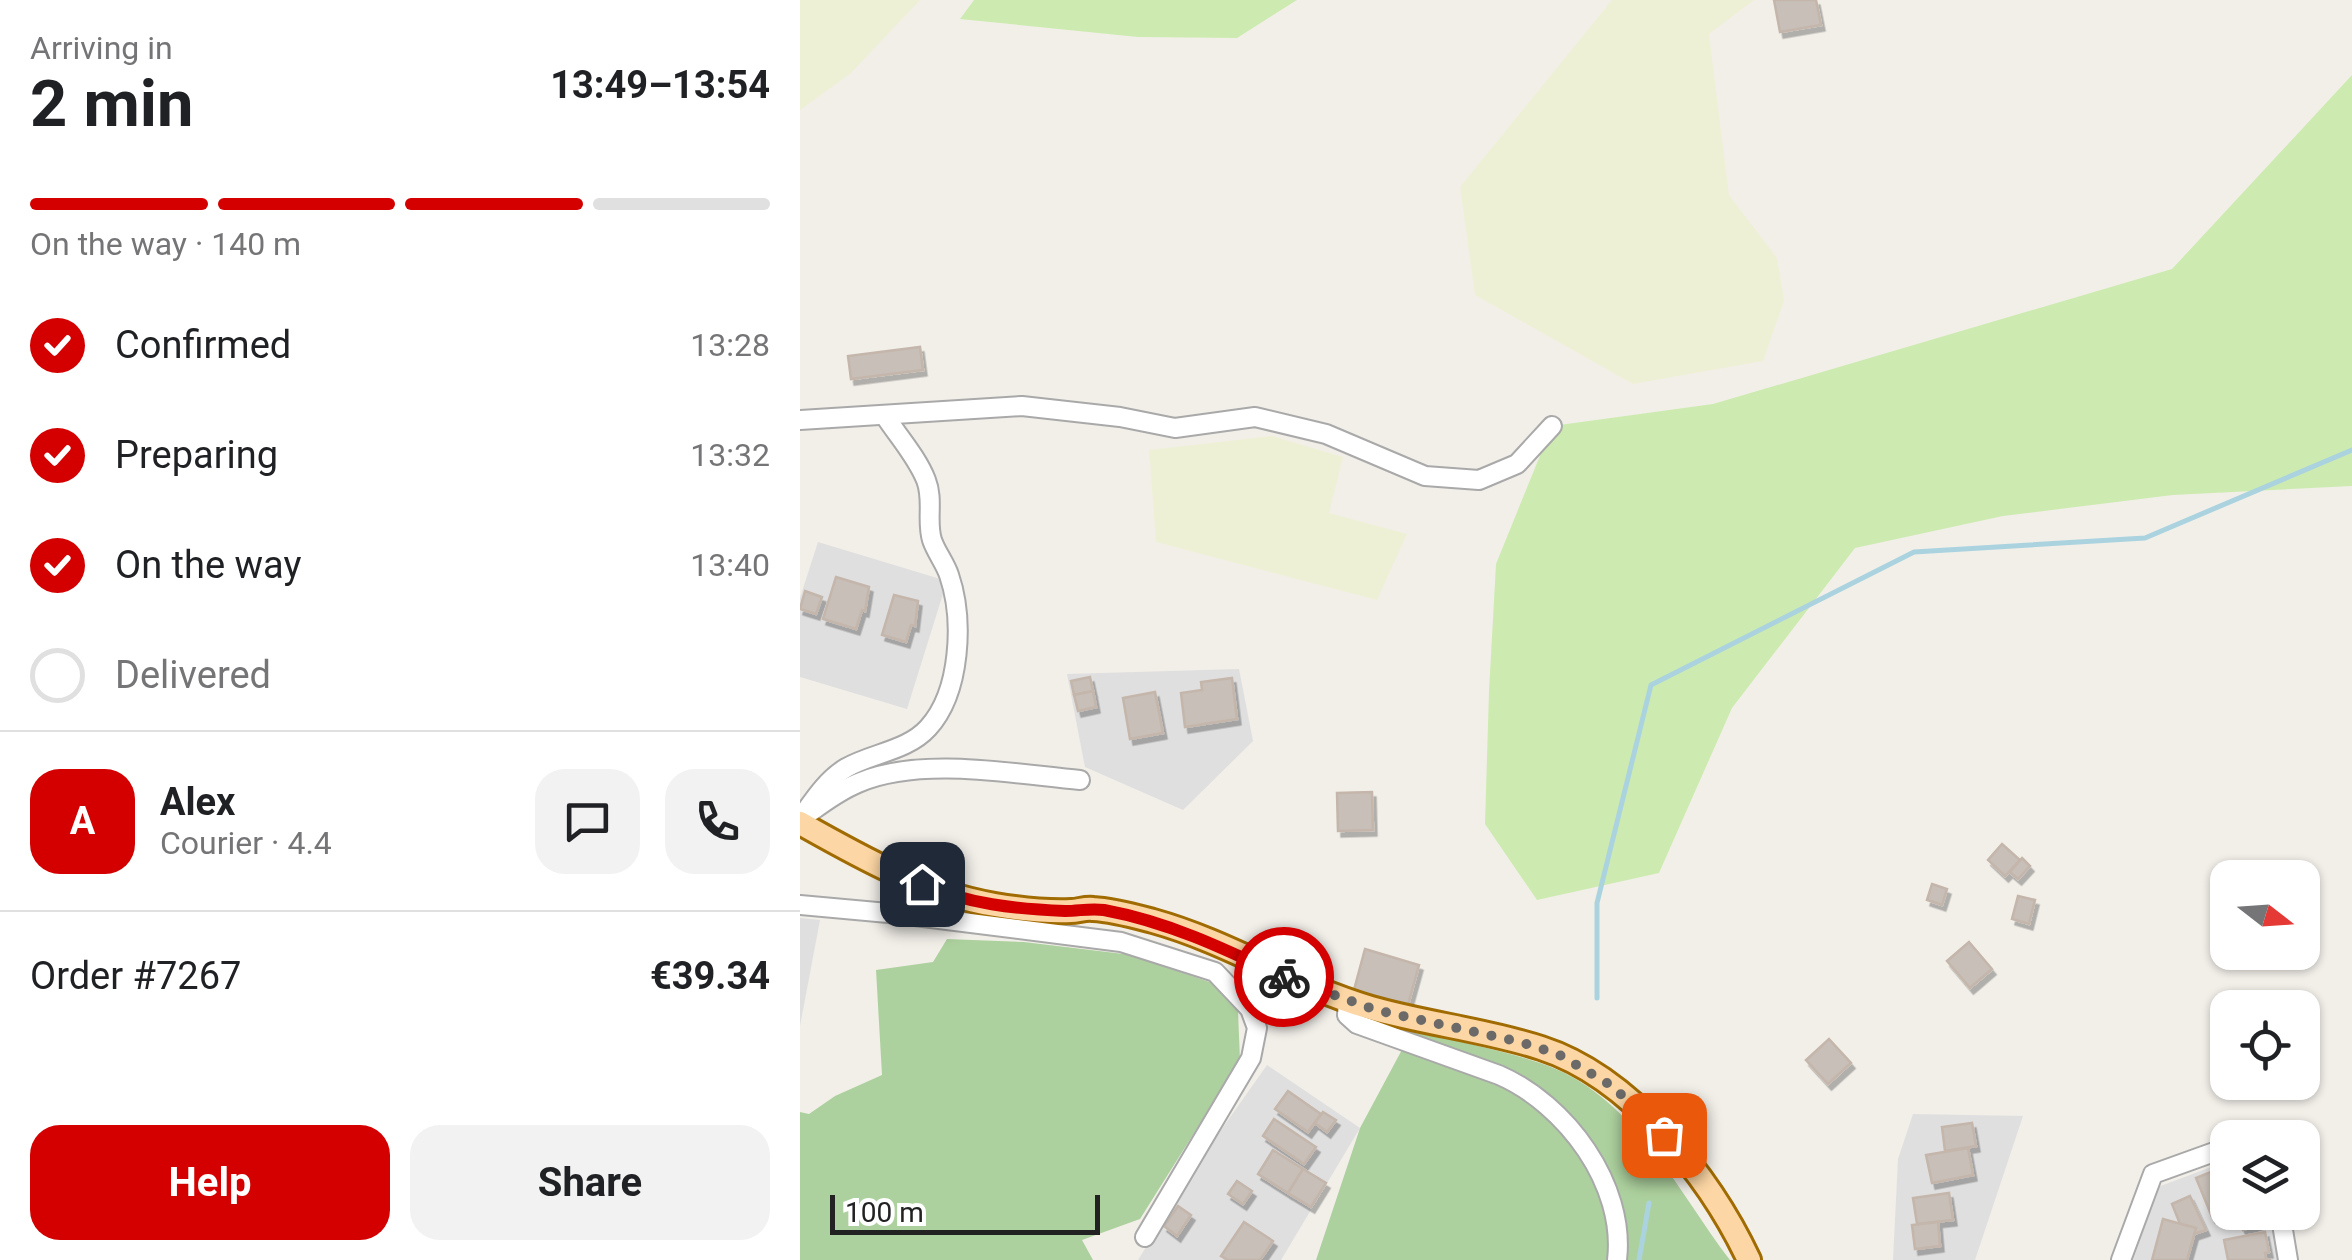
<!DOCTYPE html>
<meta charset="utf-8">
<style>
:root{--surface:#fff;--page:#f2f2f2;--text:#202124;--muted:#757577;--line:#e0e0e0;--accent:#d40000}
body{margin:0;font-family:Roboto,sans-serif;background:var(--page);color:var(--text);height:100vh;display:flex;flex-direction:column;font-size:38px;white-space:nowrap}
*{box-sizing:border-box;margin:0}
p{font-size:32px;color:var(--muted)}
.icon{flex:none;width:55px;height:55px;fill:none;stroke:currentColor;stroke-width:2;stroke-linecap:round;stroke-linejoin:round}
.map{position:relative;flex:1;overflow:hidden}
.details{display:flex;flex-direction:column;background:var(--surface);width:800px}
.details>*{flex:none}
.needle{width:65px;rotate:107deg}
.buttons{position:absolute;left:1410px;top:860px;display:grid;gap:20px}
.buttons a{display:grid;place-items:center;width:110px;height:110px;border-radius:20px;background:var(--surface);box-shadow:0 2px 8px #0004;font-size:50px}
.scale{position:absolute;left:30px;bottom:25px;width:270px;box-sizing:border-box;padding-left:10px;border:5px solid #222;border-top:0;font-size:28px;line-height:35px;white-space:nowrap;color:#222;-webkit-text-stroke:8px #fff;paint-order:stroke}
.pin{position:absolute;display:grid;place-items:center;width:85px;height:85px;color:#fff;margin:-42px;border-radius:20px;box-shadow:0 5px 15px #0006}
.courier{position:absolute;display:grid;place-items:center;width:100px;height:100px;margin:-50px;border:8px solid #d40000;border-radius:50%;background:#fff;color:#222;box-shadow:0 2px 12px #0007}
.overview em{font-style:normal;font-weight:700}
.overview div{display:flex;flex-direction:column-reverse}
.overview{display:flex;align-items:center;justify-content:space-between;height:170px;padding:0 30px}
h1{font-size:65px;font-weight:700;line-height:75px}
.bar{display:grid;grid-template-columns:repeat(4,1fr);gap:15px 10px;align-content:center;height:120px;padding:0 30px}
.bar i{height:12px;border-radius:8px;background:var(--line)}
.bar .on{background:var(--accent)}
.bar p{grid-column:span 4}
.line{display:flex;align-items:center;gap:25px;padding:0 30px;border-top:2px solid var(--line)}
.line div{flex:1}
.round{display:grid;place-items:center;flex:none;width:105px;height:105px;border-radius:30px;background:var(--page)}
ol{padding:0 30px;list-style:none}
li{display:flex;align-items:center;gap:30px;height:110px}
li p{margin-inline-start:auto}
li .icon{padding:10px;border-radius:50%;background:var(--accent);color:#fff;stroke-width:4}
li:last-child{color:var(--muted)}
li i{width:55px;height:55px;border:5px solid var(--line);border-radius:50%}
.cta{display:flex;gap:20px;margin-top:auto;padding:20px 30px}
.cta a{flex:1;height:115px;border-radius:30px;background:var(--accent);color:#fff;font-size:40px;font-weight:700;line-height:115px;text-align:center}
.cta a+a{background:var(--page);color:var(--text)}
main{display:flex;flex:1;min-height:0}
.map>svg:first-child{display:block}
.residential{fill:#e0dfdf}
.farmland{fill:#eef0d5}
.grass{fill:#cdebb0}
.forest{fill:#add19e}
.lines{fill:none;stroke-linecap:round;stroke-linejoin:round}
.stream{stroke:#aad3df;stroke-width:5}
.building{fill:#c7bfb8;stroke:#c4b6ab;stroke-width:2.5;filter:url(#shadow)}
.minor-casing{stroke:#a9a9a9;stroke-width:22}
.major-casing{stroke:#a06b00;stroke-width:28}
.minor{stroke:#fff;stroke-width:18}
.major{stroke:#fcd6a4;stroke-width:22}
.done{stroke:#6b6a68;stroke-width:10;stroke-dasharray:0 18}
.route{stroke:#d40000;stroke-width:12}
</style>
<main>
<section class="details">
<div class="overview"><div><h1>2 min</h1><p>Arriving in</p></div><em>13:49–13:54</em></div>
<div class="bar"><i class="on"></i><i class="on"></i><i class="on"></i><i></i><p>On the way · 140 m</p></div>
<ol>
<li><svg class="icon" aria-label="check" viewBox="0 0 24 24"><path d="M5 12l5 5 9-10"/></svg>Confirmed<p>13:28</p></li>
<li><svg class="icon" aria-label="check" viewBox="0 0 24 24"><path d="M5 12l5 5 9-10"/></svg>Preparing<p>13:32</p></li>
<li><svg class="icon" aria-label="check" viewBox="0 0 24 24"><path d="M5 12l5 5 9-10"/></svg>On the way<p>13:40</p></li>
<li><i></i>Delivered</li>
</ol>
<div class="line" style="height:180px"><b class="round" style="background:var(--accent);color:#fff">A</b><div><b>Alex</b><p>Courier · 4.4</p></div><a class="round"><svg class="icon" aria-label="chat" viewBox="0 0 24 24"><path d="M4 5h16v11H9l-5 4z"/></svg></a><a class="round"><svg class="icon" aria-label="phone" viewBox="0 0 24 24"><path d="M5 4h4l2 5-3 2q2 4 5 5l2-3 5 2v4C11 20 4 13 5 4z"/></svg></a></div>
<div class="line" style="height:130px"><div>Order #7267</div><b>€39.34</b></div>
<div class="cta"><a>Help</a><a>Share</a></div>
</section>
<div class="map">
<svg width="1552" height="1260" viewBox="0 0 1552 1260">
<defs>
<filter id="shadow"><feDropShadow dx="3.5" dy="5.5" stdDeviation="0" flood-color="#0004"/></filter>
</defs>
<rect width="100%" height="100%" fill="#f2efe9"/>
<g class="residential">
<path d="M18 542 147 581 107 709 0 677V598Z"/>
<path d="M439 669 453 741 383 810 285 767 267 674Z"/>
<path d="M0 918 20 920 0 1026Z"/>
<path d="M467 1065 560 1128 481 1260H338L402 1157Z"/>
<path d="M1113 1114 1223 1116 1175 1260H1093L1098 1159Z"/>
<path d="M1427 1161 1428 1212 1473 1213 1481 1260H1333L1358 1187Z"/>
</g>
<g class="farmland">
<path d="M0 0H120L51 73 0 110Z"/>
<path d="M812 0H954L909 34 929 195 977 258 984 301 963 361 833 384 675 295 660 187Z"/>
<path d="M472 436 543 457 529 513 607 534 577 600 356 542 349 450Z"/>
</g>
<g class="grass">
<path d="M174 0H497L437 38 338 37 160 19Z"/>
<path d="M1552 75V486L1373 495 1203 516 1055 548 932 708 859 873 737 900 685 824 689 691 696 564 752 426 913 404 1372 269Z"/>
</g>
<g class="forest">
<path d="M147 939 224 942 332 955 415 984 438 1011 440 1060 340 1219 282 1240 293 1260H0V1112L9 1114 35 1096 82 1075 76 970 133 962Z"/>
<path d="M612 1031C654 1041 699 1049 740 1063 832 1093 876 1189 930 1260H516L560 1128Z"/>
</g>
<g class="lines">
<g class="stream">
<path d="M797 998V903L851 685 1114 552 1345 538 1552 450"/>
<path d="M839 1260 849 1203"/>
</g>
</g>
<g class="building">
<path d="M974 0H1016L1021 25 980 32Z"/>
<path d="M120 347 123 370 51 379 48 356Z"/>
<path d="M36 577 69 587 65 611 62 610 56 629 23 619Z"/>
<path d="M5 591 22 597 16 614 0 609Z"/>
<path d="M94 595 118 601 115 626 111 625 106 642 82 635Z"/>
<path d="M290 677 293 691 274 695 271 681Z"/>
<path d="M432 678 437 719 385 727 381 693 402 690 401 682Z"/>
<path d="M293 691 296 707 278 711 274 695Z"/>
<path d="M355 692 363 733 330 739 323 698Z"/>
<path d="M572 792 573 830 538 831 537 793Z"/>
<path d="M1202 844 1220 860 1205 876 1188 860Z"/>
<path d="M1222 858 1230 866 1218 879 1210 872Z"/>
<path d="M1132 884 1147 889 1142 905 1127 900Z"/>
<path d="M1218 896 1235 900 1229 924 1212 919Z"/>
<path d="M1169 942 1192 969 1170 988 1147 961Z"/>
<path d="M565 949 619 965 608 1005 554 990Z"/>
<path d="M1029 1039 1051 1063 1028 1084 1006 1060Z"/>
<path d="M488 1091 521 1114 508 1132 475 1109Z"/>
<path d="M523 1112 536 1120 527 1132 515 1123Z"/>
<path d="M474 1119 516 1147 504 1164 463 1136Z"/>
<path d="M1172 1123 1176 1146 1145 1151 1142 1127Z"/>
<path d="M1168 1148 1173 1175 1132 1183 1126 1155Z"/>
<path d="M473 1150 503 1169 488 1193 458 1174Z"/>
<path d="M1428 1165V1211L1412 1217 1396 1178Z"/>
<path d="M503 1169 526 1183 511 1207 488 1193Z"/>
<path d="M437 1181 452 1191 443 1204 428 1194Z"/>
<path d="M1149 1193 1153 1220 1117 1224 1113 1198Z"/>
<path d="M1390 1196 1406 1230 1394 1234 1396 1228 1380 1224 1372 1204Z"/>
<path d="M378 1206 391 1215 377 1236 364 1226Z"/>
<path d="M1436 1212H1473L1475 1217 1443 1230Z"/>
<path d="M1363 1219 1396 1228 1387 1260H1352Z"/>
<path d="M444 1222 473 1241 460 1260H428L421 1256Z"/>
<path d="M1138 1222 1140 1246 1115 1249 1112 1225Z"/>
<path d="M1465 1232 1469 1252 1465 1253 1466 1259 1471 1260H1428L1424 1240Z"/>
</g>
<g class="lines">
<g class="minor-casing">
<g id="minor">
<path d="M0 420 222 406 320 417 375 428 455 417 526 434 625 476 679 480 717 464 752 426"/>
<path d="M12 811C27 800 41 790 58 783 120 756 214 774 280 780"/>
<path d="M0 819C13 801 26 780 46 768 72 753 107 751 128 728 161 692 164 619 149 575 145 563 136 552 132 540 126 521 134 500 126 480 117 457 98 436 85 416"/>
<path d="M0 905 99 914 121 885"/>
<path d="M99 914 321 942 415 972 450 1009 457 1028 451 1058 345 1237"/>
<path d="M548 1001 547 1015 557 1024 699 1075C766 1104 826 1185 817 1260"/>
<path d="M1480 1212 1488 1260"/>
<path d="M1321 1260 1353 1174 1428 1147"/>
</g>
</g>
<g class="major-casing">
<path id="major" d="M0 823C62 858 124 893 195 905 219 909 246 912 271 911 278 911 285 908 293 909 313 910 334 916 353 921 429 942 495 986 571 1008 627 1024 686 1030 741 1048 831 1077 910 1177 949 1260"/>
</g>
<use href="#minor" class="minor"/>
<use href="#major" class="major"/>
</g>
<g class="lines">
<path class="done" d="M484 977 576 1010 720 1042 758 1054 812 1086 864 1135"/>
<path class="route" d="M122 884C167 904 216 909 265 911 279 911 290 908 304 910 369 922 425 949 484 977"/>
</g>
</svg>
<div class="buttons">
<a><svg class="needle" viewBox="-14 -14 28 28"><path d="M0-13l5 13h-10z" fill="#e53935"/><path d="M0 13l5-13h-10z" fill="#757577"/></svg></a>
<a><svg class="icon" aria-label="locate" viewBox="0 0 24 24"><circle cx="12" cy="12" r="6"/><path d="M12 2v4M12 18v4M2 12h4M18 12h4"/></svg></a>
<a><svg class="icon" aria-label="layers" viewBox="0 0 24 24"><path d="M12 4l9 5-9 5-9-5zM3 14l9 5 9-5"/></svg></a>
</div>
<div class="scale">100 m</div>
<div class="pin" style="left:864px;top:1135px;background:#ea580c"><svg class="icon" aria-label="bag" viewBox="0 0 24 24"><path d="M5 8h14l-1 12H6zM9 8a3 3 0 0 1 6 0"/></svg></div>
<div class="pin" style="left:122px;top:884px;background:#1f2937"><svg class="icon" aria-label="home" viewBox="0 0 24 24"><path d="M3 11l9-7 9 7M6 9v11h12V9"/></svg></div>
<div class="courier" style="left:484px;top:977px"><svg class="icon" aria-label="bike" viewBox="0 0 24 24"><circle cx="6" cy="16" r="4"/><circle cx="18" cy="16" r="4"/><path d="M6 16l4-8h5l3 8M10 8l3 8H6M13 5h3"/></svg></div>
</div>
</main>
